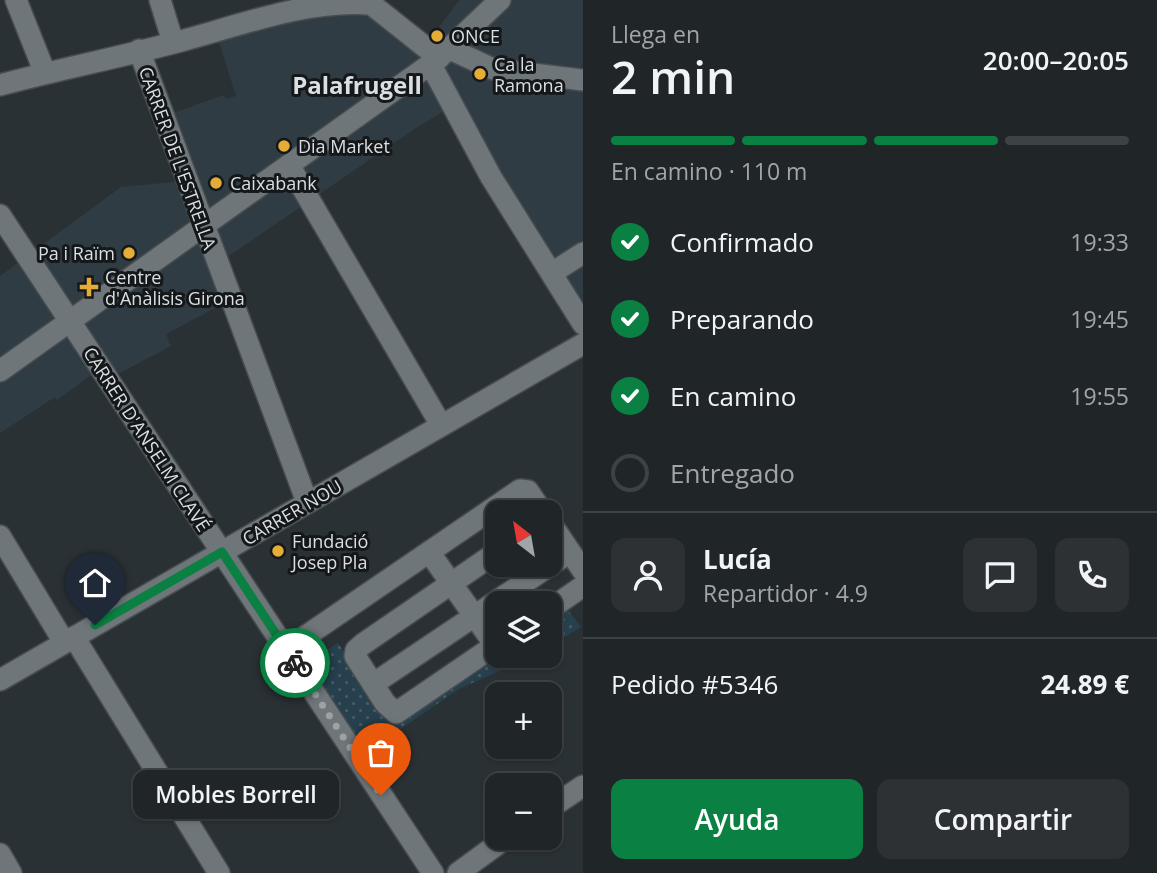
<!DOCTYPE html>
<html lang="es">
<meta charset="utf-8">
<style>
:root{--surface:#202527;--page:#2d3133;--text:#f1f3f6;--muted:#a2a5a7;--line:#3d4244;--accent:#0b8043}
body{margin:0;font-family:"Open Sans",sans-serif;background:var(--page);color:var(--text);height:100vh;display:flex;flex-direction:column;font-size:26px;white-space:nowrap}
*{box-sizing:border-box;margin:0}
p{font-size:23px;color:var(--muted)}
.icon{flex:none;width:38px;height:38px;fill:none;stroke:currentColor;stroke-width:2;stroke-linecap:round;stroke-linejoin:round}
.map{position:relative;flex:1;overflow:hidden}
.panel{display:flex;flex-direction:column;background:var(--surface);width:574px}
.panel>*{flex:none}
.needle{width:46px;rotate:329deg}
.buttons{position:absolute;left:485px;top:500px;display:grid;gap:14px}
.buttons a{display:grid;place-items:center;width:77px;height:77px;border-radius:14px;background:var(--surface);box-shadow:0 2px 5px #0004,0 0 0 2px var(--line);font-size:35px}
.pin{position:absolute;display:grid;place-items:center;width:60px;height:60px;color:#fff;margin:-72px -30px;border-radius:50% 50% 50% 0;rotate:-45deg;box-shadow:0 0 7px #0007}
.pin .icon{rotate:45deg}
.courier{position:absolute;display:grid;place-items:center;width:70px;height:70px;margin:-35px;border:5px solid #0b8043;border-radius:50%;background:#fff;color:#222;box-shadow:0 2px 9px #0007}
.bubble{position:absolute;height:49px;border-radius:14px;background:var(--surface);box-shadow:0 2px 5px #0004,0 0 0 2px var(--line);font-size:23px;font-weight:600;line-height:49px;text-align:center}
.head em{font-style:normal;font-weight:600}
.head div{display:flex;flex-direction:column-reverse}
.head{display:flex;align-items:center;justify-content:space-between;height:119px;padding:0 28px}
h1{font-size:46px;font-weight:600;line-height:52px}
.bar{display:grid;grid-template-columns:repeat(4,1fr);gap:10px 7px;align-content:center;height:84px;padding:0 28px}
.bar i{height:9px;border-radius:5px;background:var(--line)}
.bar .active{background:var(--accent)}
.bar p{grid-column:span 4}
.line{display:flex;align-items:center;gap:18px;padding:0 28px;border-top:2px solid var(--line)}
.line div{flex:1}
.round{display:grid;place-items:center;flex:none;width:74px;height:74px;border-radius:14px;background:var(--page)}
ol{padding:0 28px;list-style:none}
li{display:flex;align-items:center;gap:21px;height:77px}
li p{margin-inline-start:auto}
li .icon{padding:7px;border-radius:50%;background:var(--accent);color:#fff;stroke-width:4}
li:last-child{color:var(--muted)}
li i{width:38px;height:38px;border:4px solid var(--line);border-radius:50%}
.cta{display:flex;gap:14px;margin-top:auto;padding:14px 28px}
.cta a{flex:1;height:80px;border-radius:14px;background:var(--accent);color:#fff;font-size:28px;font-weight:600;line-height:80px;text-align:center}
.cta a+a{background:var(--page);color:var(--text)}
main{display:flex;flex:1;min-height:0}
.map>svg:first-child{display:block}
.built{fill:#303c43}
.grass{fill:url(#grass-dots)}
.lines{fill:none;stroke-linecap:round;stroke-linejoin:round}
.minor-casing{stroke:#474c4f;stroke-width:24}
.minor{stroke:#6f767a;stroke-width:21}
.done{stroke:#9da2a5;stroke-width:7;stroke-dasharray:0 12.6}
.route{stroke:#0b8043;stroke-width:9}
.poi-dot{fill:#e5ad35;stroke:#15181a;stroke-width:2.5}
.labels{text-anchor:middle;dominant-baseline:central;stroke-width:6;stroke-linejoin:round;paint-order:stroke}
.poi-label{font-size:18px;fill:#dbdfe2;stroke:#15181a;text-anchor:start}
.street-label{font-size:18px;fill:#dbdfe2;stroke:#15181a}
.district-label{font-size:24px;font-weight:bold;fill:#dbdfe2;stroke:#15181a}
</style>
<main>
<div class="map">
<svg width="583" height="873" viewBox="0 0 583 873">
<defs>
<pattern id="grass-dots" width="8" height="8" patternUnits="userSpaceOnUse" patternTransform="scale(1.75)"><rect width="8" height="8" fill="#27404d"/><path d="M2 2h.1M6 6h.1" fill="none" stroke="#465b66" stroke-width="1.8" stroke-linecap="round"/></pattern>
</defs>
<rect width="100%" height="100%" fill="#2a3134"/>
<path class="built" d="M459 0H583V324L452 106 416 128 226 258 240 295 166 334 171 346 118 374 109 362 57 400 55 397 0 433V276L121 187 194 180 170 114 224 95 225 99 236 96 218 39 310 10 371 15 432 37Z"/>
<g class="grass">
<path d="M567 609 581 627 550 646V620Z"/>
<path d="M338 643 392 723 497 656H533L459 689 367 752 307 662Z"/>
</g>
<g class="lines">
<g class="minor-casing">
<g id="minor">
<path d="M16 0 45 73"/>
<path d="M160 0 173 42"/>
<path d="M366 0 439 58"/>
<path d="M450 49 493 69 583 80"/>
<path d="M139 50 307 502"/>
<path d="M431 65 491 177 583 324"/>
<path d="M0 85C60 69 121 57 181 41 241 25 306 0 368 4"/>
<path d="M289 165 441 425"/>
<path d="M0 215 433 873"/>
<path d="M552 273 583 253"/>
<path d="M0 371 439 58 500 0"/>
<path d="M550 522 583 571"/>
<path d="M0 536 64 642"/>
<path d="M429 552 495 645"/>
<path d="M497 552 363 644 356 650 355 656 385 703 396 713 497 644"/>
<path d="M550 609 583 586"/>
<path d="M74 637 219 873"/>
<path d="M287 649 520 490 528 491 543 513"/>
<path d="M0 680 583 344"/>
<path d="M373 684 570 552"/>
<path d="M550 808 583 786"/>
<path d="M0 854 11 873"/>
<path d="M458 873 506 838"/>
</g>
</g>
<use href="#minor" class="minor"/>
</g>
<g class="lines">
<path class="done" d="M295 663 381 795"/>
<path class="route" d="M95 625 222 552 295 663"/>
</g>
<g class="poi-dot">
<circle cx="437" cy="36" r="7"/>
<circle cx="480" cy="74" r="7"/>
<circle cx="284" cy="146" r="7"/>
<circle cx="216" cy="183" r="7"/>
<circle cx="129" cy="253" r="7"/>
<path d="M85.5 276.5h7v7h7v7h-7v7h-7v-7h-7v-7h7z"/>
<circle cx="278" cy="551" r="7"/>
</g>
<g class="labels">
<g class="poi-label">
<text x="451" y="36">ONCE</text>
<text x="494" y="64">Ca la<tspan x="494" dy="21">Ramona</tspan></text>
<text x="298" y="146">Dia Market</text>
<text x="230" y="183">Caixabank</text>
<text x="115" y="253" text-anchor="end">Pa i Raïm</text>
<text x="105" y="277">Centre<tspan x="105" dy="21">d'Anàlisis Girona</tspan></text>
<text x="292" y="541">Fundació<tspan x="292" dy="21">Josep Pla</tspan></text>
</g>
<g class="street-label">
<text transform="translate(178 158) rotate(70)">CARRER DE L'ESTRELLA</text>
<text transform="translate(147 439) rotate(57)">CARRER D'ANSELM CLAVÉ</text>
<text transform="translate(292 512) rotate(-30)">CARRER NOU</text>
</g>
<g class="district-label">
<text x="357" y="84">Palafrugell</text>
</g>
</g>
</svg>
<div class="buttons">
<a><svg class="needle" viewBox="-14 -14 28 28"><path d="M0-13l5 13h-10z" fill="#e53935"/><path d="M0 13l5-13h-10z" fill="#a2a5a7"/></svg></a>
<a><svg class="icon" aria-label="layers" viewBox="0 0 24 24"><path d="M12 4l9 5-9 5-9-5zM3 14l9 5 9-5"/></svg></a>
<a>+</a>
<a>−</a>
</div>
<div class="pin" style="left:381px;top:795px;background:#ea580c"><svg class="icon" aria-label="bag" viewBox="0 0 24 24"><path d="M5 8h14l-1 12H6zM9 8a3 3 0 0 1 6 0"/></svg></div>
<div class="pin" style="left:95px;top:625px;background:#1f2937"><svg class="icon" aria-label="home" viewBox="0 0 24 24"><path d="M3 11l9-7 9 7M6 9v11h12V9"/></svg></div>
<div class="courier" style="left:295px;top:663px"><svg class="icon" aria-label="bike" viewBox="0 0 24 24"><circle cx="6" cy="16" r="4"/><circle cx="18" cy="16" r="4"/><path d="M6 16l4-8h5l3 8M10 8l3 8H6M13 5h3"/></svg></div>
<div class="bubble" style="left:133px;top:770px;width:206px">Mobles Borrell</div>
</div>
<section class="panel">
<div class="head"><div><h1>2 min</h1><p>Llega en</p></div><em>20:00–20:05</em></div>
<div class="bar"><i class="active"></i><i class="active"></i><i class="active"></i><i></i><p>En camino · 110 m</p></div>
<ol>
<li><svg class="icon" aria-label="check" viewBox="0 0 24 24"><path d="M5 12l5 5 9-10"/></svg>Confirmado<p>19:33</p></li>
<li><svg class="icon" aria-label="check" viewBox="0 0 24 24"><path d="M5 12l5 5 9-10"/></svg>Preparando<p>19:45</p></li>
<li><svg class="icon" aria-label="check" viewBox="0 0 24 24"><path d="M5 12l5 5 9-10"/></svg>En camino<p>19:55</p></li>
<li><i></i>Entregado</li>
</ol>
<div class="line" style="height:126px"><a class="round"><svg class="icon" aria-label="person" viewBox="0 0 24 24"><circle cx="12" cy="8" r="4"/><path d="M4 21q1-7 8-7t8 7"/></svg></a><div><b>Lucía</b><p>Repartidor · 4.9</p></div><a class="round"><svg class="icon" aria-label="chat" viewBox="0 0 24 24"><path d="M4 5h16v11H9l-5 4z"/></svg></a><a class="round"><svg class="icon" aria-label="phone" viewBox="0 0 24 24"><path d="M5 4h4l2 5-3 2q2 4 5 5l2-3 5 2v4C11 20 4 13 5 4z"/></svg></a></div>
<div class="line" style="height:91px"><div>Pedido #5346</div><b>24.89 €</b></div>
<div class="cta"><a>Ayuda</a><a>Compartir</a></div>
</section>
</main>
